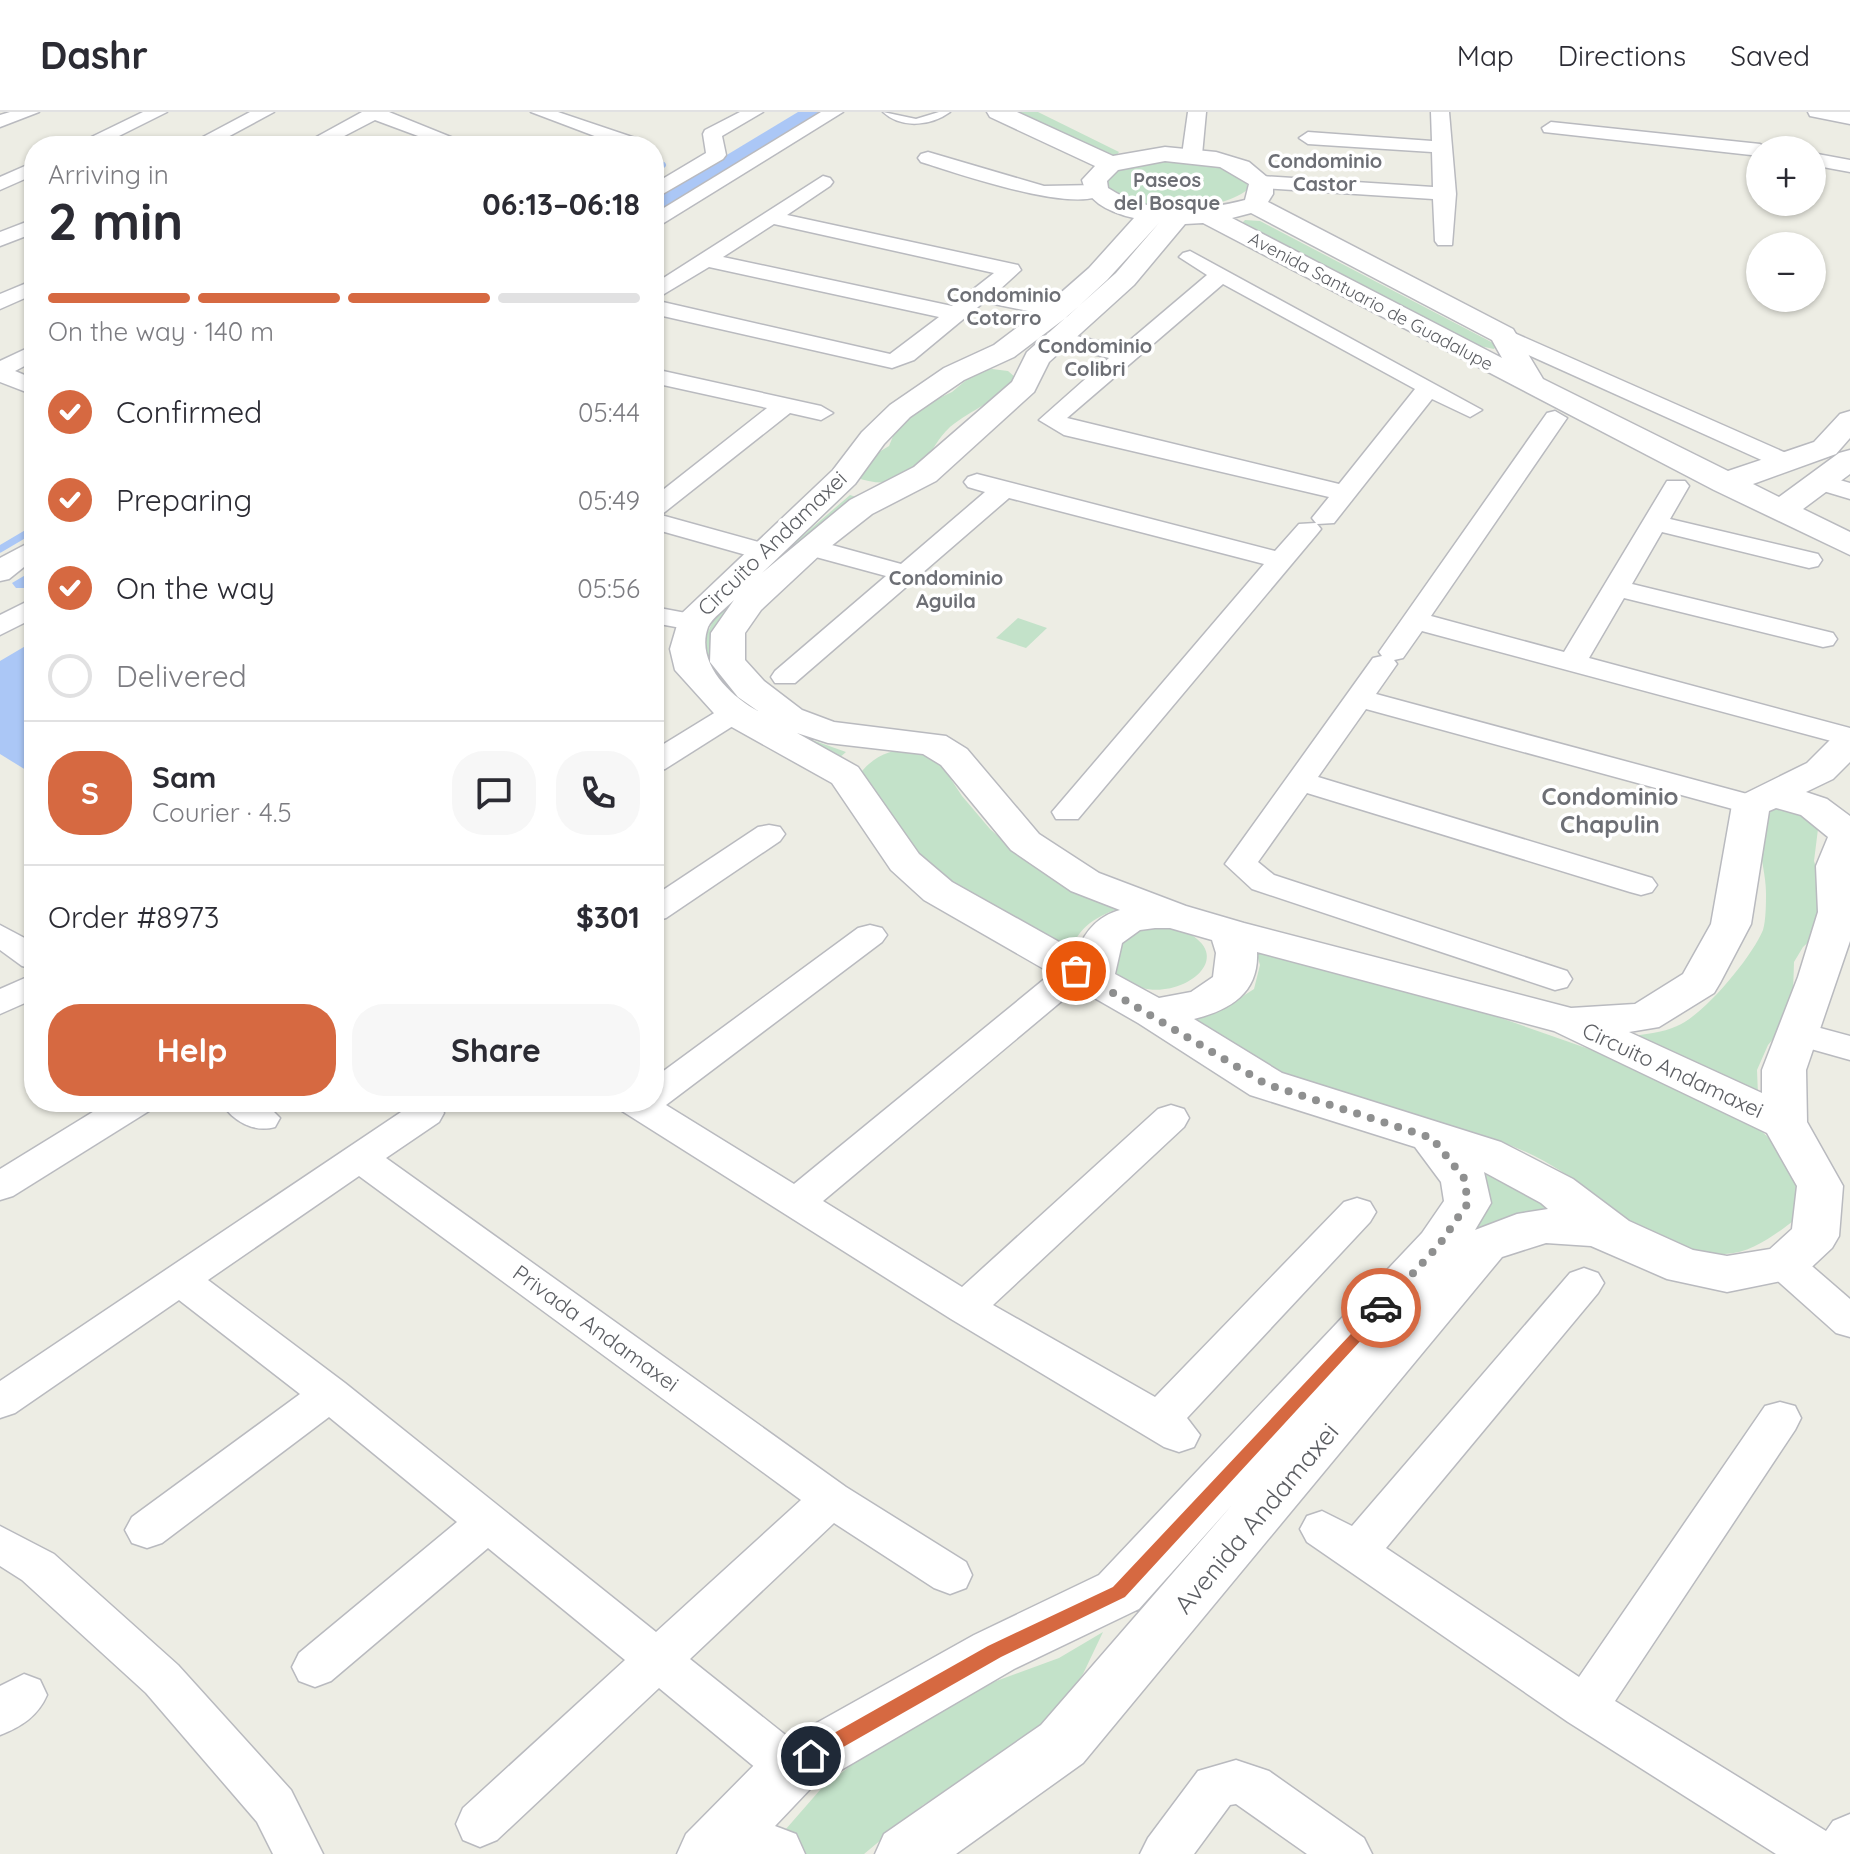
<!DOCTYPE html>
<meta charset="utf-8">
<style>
:root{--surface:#fff;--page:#f7f7f7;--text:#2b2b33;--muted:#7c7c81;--line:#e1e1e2;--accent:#d66941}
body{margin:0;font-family:Quicksand,sans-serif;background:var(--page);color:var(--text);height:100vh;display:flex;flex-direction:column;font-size:30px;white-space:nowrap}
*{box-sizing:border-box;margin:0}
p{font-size:26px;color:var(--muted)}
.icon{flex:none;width:44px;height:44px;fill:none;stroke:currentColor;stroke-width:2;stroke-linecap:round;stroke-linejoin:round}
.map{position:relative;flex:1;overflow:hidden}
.details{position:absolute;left:24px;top:24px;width:640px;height:976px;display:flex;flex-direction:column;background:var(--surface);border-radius:32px;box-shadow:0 2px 6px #0004}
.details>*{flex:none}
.fabs{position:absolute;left:1746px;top:24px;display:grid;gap:16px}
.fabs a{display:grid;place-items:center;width:80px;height:80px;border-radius:50%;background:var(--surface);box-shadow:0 2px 6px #0004;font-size:40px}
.pin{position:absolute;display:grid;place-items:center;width:68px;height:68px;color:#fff;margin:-34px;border:4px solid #fff;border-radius:50%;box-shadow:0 2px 8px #0007}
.courier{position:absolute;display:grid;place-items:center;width:80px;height:80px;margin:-40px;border:6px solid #d66941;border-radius:50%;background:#fff;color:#222;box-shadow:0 2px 10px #0007}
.head em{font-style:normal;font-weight:700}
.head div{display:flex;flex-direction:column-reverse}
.head{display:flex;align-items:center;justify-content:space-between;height:136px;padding:0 24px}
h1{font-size:52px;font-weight:700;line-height:60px}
.bar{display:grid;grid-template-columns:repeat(4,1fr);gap:12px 8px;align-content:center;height:96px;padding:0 24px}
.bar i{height:10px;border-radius:6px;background:var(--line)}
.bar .active{background:var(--accent)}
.bar p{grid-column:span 4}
.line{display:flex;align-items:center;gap:20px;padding:0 24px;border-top:2px solid var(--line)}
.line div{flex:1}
.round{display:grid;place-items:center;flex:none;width:84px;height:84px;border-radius:32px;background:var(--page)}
ol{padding:0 24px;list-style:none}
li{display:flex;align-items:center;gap:24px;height:88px}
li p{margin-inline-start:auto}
li .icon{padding:8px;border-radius:50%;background:var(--accent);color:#fff;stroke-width:4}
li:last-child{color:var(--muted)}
li i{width:44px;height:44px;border:4px solid var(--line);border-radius:50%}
.cta{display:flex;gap:16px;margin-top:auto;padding:16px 24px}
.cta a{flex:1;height:92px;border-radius:32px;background:var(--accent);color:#fff;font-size:32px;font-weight:700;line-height:92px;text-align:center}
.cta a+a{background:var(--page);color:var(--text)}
header{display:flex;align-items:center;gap:48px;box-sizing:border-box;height:112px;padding:0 40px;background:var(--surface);border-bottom:2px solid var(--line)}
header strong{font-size:38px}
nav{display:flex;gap:44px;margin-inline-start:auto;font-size:28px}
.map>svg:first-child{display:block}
.green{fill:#c3e2c9}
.water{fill:#abc7f6}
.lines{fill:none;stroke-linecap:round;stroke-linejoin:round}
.stream-far1{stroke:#abc7f6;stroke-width:6}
.stream{stroke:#abc7f6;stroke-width:7}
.canal{fill:#abc7f6;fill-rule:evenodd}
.service-casing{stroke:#b9babf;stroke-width:3}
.minor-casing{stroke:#b9babf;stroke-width:3}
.tertiary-casing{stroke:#b9babf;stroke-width:3}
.service{fill:#fff;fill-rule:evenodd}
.minor{fill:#fff;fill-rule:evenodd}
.tertiary{fill:#fff;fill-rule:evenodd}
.route{fill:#d66941}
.done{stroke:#8f9090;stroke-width:8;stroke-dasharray:0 14.4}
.labels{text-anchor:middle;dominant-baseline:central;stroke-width:7;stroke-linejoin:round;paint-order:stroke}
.far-street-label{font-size:18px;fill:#5c5e63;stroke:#fff}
.far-neighbourhood-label{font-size:20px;font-weight:bold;fill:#6d6f75;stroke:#fff}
.street-label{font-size:22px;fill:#5c5e63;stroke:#fff}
.neighbourhood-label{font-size:24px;font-weight:bold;fill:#6d6f75;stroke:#fff}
.near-street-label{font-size:26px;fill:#5c5e63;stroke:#fff}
</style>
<header>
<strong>Dashr</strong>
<nav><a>Map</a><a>Directions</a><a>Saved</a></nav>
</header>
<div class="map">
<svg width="1850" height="1742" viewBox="0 0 1850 1742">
<rect width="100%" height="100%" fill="#edede4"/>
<g class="green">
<path d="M1015 0H1038L1119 40 1116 44 1105 43Z"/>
<path d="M1178 45 1231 57 1247 71V78C1219 101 1123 107 1104 69L1110 58Z"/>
<path d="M1245 108 1260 109 1497 233 1494 237 1475 233 1240 113Z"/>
<path d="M992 257 1008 259 1016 266C998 289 972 297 950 315 938 326 933 338 924 351 910 372 878 375 856 365L869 346 889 334 898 312 922 294 952 280 977 259Z"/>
<path d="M850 383 856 385 749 473 735 579 787 619 846 640 838 647 734 592 705 556 706 524 719 496Z"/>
<path d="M1018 506 1047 516 1026 536 996 526Z"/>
<path d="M914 636 937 646 962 684 990 717 1015 739 1123 795C1097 804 1078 814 1070 841L941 766 909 738 865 673 862 659C877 642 891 638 914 636Z"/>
<path d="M1788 696 1819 709 1814 749 1830 798 1825 815 1803 835 1794 850 1793 882 1784 914 1768 933 1757 958 1758 983 1672 940 1628 925C1643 922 1663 921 1677 914 1704 903 1752 845 1763 818 1766 808 1766 791 1766 781 1766 752 1750 723 1772 698Z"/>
<path d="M1138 812C1152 814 1169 813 1182 818 1240 844 1184 887 1142 876 1130 873 1118 864 1108 859L1110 825Z"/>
<path d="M1255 836 1358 856 1632 952 1756 1014 1787 1043 1805 1075 1800 1104C1778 1120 1754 1141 1725 1142 1651 1143 1604 1082 1544 1049 1463 1005 1370 1004 1290 966 1255 949 1223 927 1191 906L1226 895 1254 877 1260 853Z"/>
<path d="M1476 1050 1563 1104 1470 1124C1490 1095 1493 1081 1476 1050Z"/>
<path d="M1103 1520 1083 1562 1040 1621 923 1693 864 1742H795L772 1733 820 1678 884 1627 969 1579 1059 1546Z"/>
</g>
<path class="water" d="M34 529V663L0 642V549Z"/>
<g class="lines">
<path class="stream-far1" d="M654 59 663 53"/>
<path class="stream" d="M0 437 34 417"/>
<g class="canal">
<path d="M798 0H819L654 101V87Z"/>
<path d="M34 458V476H16L12 471Z"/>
</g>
<g class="service-casing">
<path id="service" d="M883 0 916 7 939 0H950C931 14 901 17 883 0Z"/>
</g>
<g class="minor-casing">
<g id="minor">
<path d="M10 0H39L0 15V3Z"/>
<path d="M143 0H167L99 34H73Z"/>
<path d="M250 0H274L211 34H186Z"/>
<path d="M362 0H389L473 34H445L375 8 325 34H300Z"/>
<path d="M531 0H558L647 30 650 34H621Z"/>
<path d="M740 0H763L722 24 726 43 723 47 654 87V72L706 41 703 22 705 18Z"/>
<path d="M821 0H843L654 117V102Z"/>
<path d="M1188 0H1206L1202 43 1192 49 1182 43Z"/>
<path d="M1431 0H1449L1456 82 1452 133H1438L1435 129 1433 87 1261 76 1251 70 1261 64 1433 75 1432 40 1308 32 1299 26 1308 20 1432 29Z"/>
<path d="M1808 0H1850V12L1810 4Z"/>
<path d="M1551 10 1760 32 1770 38H1760V44L1544 20 1542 16Z"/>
<path d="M928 40 1044 74 1097 73 1107 79C1083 106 954 60 921 50L918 46 921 42Z"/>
<path d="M1812 41 1850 48V60L1812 53Z"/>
<path d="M34 50V63L0 78V65Z"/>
<path d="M823 64 830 66 833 70 830 74 787 103 1018 153 1021 158 997 180 1066 193 1069 198 1058 205 984 190 914 248 892 256 654 202V172ZM774 112 994 161 952 194 723 145ZM709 155 939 205 890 242 654 188Z"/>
<path d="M34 107V121L0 134V120Z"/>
<path d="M1190 139 1482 298 1470 305 1432 287 1334 411 1317 412 1321 417 1317 422 1078 707H1056L1052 700 1264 452 1009 386 795 571H775L771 565 775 559 886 464 801 441 797 435 801 429 810 427 901 452 985 380 968 375 964 370 968 365 977 362 1275 439 1299 412 1316 411 1312 406 1329 385 1064 323 1039 308 1109 246 1048 231 1045 226 1048 221 1056 219 1122 235 1207 163 1179 145 1183 141ZM1223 172 1415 277 1339 372 1067 306Z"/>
<path d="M34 168V182L0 197V182Z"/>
<path d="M1503 216 1795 345 1798 350 1786 357 1777 355 1495 228 1492 223 1495 218Z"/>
<path d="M34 233V249L15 259 34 267V283L0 270V249Z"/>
<path d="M654 257 821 294 833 301 821 308 790 301 661 403 773 434 777 440 773 446 764 448 654 417V385L767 296 654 271Z"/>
<path d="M1555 299 1567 306 1431 504 1564 540 1667 369H1685L1689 374 1670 407 1818 442 1822 448 1818 454 1809 456 1662 420 1632 472 1833 521 1837 527 1833 533 1823 535 1624 486 1589 546 1850 616V634L1422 519 1403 546 1394 548 1397 552 1376 582 1762 686 1766 693 1762 700 1751 702 1366 597 1318 665 1652 766 1657 773 1652 780 1641 783 1630 780 1307 681 1258 750 1274 763 1567 859 1572 867 1567 875 1555 878 1252 777 1225 752 1373 546 1382 544 1379 540 1547 301Z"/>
<path d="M1819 362 1850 371V387L1810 375 1806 370 1810 365Z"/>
<path d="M34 428V447L9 467 0 469V446Z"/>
<path d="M34 486V506L0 523V503Z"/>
<path d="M654 495 702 504 706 510 702 516 692 518 654 511Z"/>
<path d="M734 592 744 595 749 601 744 607 665 657 654 660V638L724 595Z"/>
<path d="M769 713 780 715 785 722 780 729 666 806 654 809V784L758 715Z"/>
<path d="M0 813 34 831V857L22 854 0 838Z"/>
<path d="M870 813 882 816 887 823 882 830 666 993 794 1072 1064 851 1076 848 1088 851 1093 859 1088 867 823 1089 962 1175 1158 997 1171 993 1184 997 1189 1006 1184 1015 993 1193 1155 1285 1344 1090 1357 1086 1370 1090 1376 1100 1370 1110 1187 1306 1200 1323 1194 1335 1179 1340 1164 1335 951 1207 622 999 617 990H654V966L858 816Z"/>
<path d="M34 862V887L0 902V877Z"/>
<path d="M1798 910 1850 924V948L1786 930 1781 922 1786 914Z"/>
<path d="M109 990H154L149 999 13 1084 0 1088V1057Z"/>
<path d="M221 990H264L280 1006 275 1015C254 1021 232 1009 221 990Z"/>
<path d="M431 990 439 992 444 1001 439 1010 386 1046 846 1375 966 1450 972 1463 966 1476 950 1482 934 1476 834 1411 690 1547 808 1641 815 1656 808 1671 791 1678 774 1671 659 1576 497 1728 480 1735 463 1728 456 1712 463 1696 625 1548 488 1436 331 1569 315 1575 299 1569 292 1555 299 1541 457 1410 329 1305 162 1431 147 1436 132 1431 125 1418 132 1405 300 1282 179 1188 15 1301 0 1306V1269L413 992ZM359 1064 801 1388 656 1520 345 1271 208 1168Z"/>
<path d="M1784 1138 1798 1142 1850 1187V1225L1836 1221 1770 1162 1765 1152 1770 1142Z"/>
<path d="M1584 1156 1598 1161 1604 1171 1598 1181 1386 1436 1579 1565 1765 1294 1780 1290 1795 1294 1801 1306 1795 1318 1615 1589 1826 1719 1833 1709 1850 1702V1742H1776L1568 1610 1307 1430 1300 1417 1307 1404 1322 1399 1352 1414 1570 1161Z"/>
<path d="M0 1414 54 1442 178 1553 291 1678 323 1742H273L257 1710 146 1581 22 1468 0 1454Z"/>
<path d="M24 1562 40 1568 47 1583C38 1604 21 1615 0 1623V1574Z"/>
<path d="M1236 1648 1269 1659 1364 1726 1372 1742H1307L1236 1692 1230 1693 1194 1742H1140L1148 1726 1198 1659Z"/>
</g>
</g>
<g class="tertiary-casing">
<path id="tertiary" d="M987 0H1017L1113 44 1165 35 1216 40 1249 50 1273 70V82L1268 90 1513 217 1543 267 1728 359 1814 330 1840 302 1850 299V326L1836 342 1753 372 1779 385 1839 341 1850 338V362L1803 397 1850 420V443L1714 378 1203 111 1185 112 1134 173 1049 250 1034 280 936 369 872 402 821 442 761 498 745 521V548L764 569 802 598 834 610 946 624 967 637 1039 722 1099 761 1186 794 1244 811 1571 896 1635 892 1683 862 1711 812 1732 693 1738 685 1807 651 1837 621 1850 618V650L1833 667 1806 680 1827 687 1850 704V829L1806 958 1807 1010 1843 1074 1839 1124 1832 1136 1801 1165 1727 1180 1667 1167 1591 1134 1546 1131 1502 1145 1083 1651 956 1742H875L884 1722 1041 1613 1232 1393 1139 1497 1014 1557 812 1675 775 1714 796 1722 805 1742H677L686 1722 770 1637 974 1523 1099 1463 1422 1121 1444 1089 1441 1070 1415 1035 1250 983 1138 911 924 788 891 758 832 671 721 609 675 558 670 537 680 503 833 358 862 320 890 293 944 256 994 233 1048 192 1089 156 1134 106C1112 101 1088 91 1082 68L1095 54 990 5ZM1165 49 1220 55 1249 72 1245 88C1198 100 1150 104 1108 76L1107 69 1118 58ZM1251 101 1492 228 1502 246 1232 106ZM1159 111 1116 161 1027 240 1012 270 914 355 850 388 762 461 855 372 884 332 910 305 964 268 1014 245 1068 204 1107 168ZM734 488 711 521 710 550 738 585 758 599C730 584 695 550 708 515 712 506 726 496 734 488ZM797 621 828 631 923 642 941 653 1011 738 1071 779 1120 798C1098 804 1085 819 1077 840L952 770 919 742 858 655ZM1776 696 1801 703 1828 725 1816 754 1818 800 1798 865 1762 958V981L1629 920 1659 915 1714 881 1720 871 1751 812 1769 699ZM1155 816H1170L1212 828 1216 841 1213 865 1191 880 1159 886 1115 862 1122 831 1140 818ZM1257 840 1554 919 1767 1021 1797 1074 1792 1117 1770 1137 1727 1144 1693 1138 1629 1109 1573 1067 1501 1030 1282 961 1194 907C1230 898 1259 881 1257 840ZM1484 1060 1541 1091 1548 1097 1517 1102 1475 1118 1491 1091Z"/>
</g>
<use href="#service" class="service"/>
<use href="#minor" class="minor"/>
<use href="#tertiary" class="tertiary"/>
</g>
<path class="route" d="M1381 1190 1389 1196 1387 1200 1125 1485 1001 1545 817 1650H804V1638L988 1534 1113 1475Z"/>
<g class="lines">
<path class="done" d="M1076 859 1266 972 1432 1026 1464 1066 1468 1091 1439 1133 1381 1196"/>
</g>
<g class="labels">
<g class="far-street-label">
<text transform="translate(1371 189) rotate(28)">Avenida Santuario de Guadalupe</text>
</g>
<g class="far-neighbourhood-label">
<text x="1325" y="48">Condominio<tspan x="1325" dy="23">Castor</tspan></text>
<text x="1167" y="67">Paseos<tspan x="1167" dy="23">del Bosque</tspan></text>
<text x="1004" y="182">Condominio<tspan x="1004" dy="23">Cotorro</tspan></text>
<text x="1095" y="233">Condominio<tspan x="1095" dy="23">Colibri</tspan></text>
<text x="946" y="465">Condominio<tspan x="946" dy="23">Aguila</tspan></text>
</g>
<g class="street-label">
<text transform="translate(772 431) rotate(-44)">Circuito Andamaxei</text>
<text transform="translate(1673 958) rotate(25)">Circuito Andamaxei</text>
<text transform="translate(596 1216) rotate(36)">Privada Andamaxei</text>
</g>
<g class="neighbourhood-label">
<text x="1610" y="684">Condominio<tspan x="1610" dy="28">Chapulin</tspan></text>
</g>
<g class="near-street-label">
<text transform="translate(1256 1406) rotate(-50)">Avenida Andamaxei</text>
</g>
</g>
</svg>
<div class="fabs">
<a>+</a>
<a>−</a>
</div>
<div class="pin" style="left:1076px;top:859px;background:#ea580c"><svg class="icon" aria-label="bag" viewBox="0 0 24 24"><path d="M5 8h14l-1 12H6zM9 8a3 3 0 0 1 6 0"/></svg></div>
<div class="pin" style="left:811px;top:1644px;background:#1f2937"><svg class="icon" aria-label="home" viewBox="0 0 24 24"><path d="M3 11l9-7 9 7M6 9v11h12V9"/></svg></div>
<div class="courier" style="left:1381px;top:1196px"><svg class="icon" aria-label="car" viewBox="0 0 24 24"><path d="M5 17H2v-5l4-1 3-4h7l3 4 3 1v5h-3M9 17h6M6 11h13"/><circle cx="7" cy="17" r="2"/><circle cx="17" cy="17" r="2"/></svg></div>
<section class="details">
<div class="head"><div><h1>2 min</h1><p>Arriving in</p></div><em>06:13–06:18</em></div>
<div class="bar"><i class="active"></i><i class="active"></i><i class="active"></i><i></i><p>On the way · 140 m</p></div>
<ol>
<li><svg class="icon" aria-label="check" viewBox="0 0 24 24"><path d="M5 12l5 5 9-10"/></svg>Confirmed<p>05:44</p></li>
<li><svg class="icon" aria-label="check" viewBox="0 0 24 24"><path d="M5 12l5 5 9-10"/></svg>Preparing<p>05:49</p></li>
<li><svg class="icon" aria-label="check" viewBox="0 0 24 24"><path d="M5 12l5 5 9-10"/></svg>On the way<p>05:56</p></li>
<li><i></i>Delivered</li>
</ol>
<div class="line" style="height:144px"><b class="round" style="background:var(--accent);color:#fff">S</b><div><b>Sam</b><p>Courier · 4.5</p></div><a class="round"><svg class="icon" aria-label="chat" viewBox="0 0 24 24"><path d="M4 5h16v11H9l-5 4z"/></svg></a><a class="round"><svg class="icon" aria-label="phone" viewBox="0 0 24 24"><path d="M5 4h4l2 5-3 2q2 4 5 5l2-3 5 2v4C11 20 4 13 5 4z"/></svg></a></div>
<div class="line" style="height:104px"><div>Order #8973</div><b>$301</b></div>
<div class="cta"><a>Help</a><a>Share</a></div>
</section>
</div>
